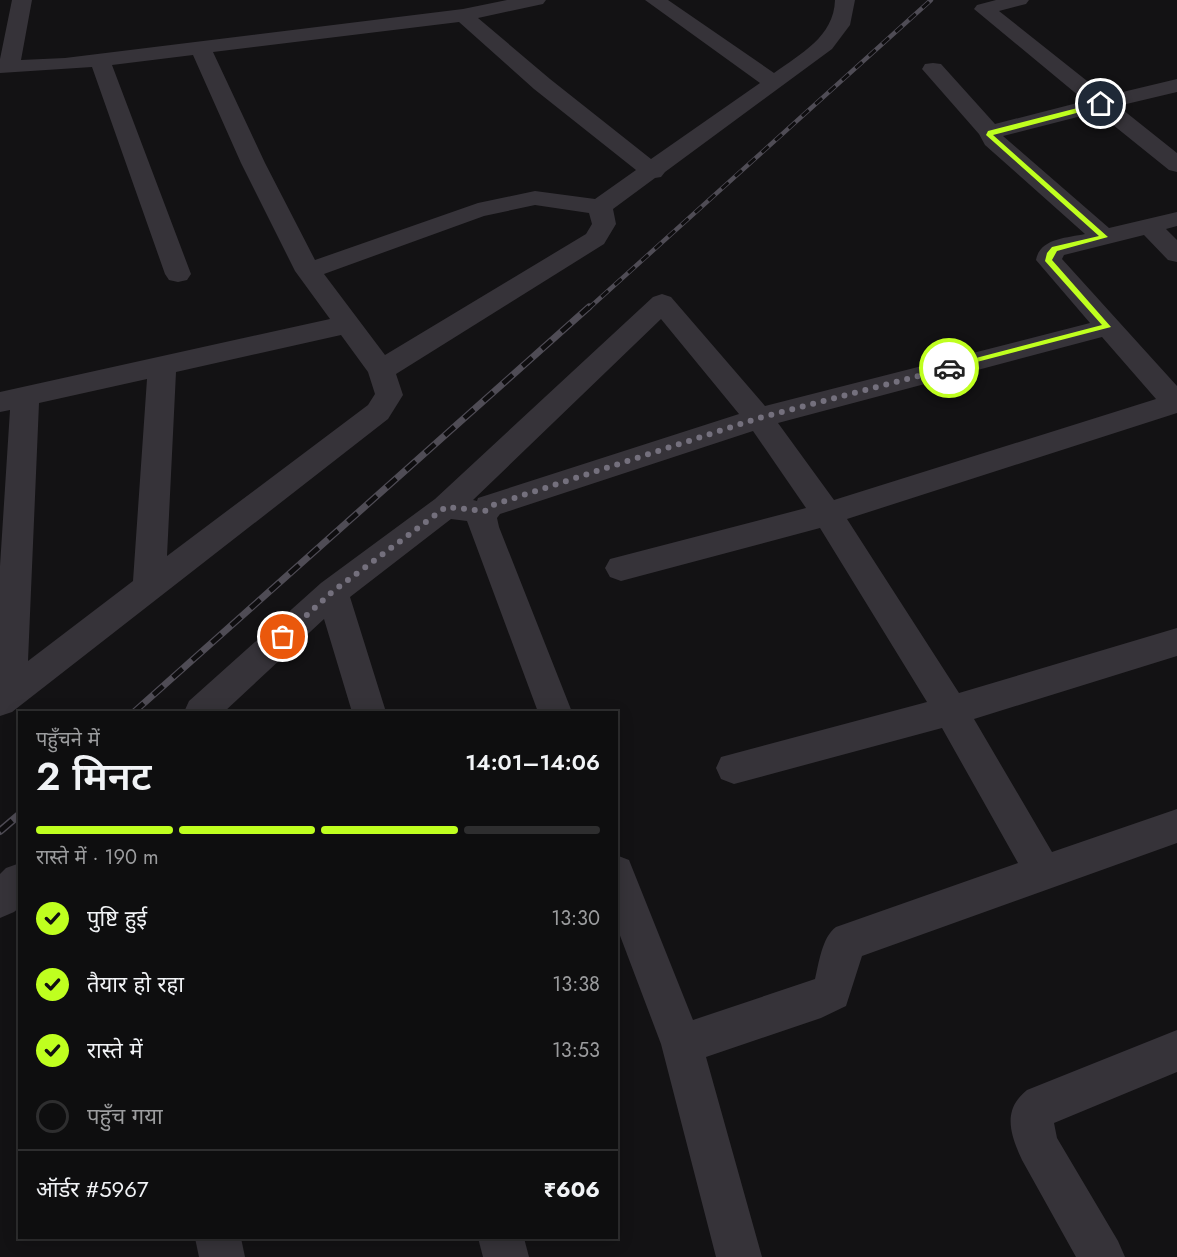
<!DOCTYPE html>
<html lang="hi">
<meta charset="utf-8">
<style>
:root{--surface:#0e0e0f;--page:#171718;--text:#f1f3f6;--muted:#9b9c9e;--line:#2e2e2f;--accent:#bfff1f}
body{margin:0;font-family:Jost,"Noto Sans Devanagari",sans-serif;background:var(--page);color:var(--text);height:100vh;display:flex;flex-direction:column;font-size:22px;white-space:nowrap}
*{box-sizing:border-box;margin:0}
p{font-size:20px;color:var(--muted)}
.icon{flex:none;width:33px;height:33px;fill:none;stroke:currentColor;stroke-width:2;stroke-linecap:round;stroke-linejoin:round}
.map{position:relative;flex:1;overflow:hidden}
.side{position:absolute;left:18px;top:711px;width:600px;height:528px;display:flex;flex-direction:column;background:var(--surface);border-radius:0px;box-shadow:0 3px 15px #0003,0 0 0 2px var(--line)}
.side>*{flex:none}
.pin{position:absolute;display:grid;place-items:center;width:51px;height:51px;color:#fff;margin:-26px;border:3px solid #fff;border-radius:50%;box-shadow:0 2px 6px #0007}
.courier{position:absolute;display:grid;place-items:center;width:60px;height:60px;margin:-30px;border:4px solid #bfff1f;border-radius:50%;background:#fff;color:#222;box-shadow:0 2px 8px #0007}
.summary em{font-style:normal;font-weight:600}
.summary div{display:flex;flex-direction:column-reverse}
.summary{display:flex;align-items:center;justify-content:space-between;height:102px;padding:0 18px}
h1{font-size:39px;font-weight:600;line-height:45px}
.bar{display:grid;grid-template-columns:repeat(4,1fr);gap:9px 6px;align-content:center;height:72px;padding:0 18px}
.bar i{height:8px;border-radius:4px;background:var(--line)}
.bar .on{background:var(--accent)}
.bar p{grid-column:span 4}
.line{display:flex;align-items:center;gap:15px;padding:0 18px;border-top:2px solid var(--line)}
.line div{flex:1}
ol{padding:0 18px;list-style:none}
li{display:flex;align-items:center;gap:18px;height:66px}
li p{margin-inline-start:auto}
li .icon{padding:6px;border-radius:50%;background:var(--accent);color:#111;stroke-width:4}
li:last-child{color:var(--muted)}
li i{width:33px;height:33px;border:3px solid var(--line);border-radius:50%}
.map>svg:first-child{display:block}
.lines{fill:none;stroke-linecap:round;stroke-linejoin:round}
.minor{fill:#363339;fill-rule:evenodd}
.rail-far2-casing{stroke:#4f4c55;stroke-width:4.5}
.rail-far1-casing{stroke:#4f4c55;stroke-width:7}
.rail-casing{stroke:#4f4c55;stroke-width:8}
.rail-far2{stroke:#0e0d0f;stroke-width:3;stroke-dasharray:9;stroke-linecap:butt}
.rail-far1{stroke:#0e0d0f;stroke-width:4.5;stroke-dasharray:13;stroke-linecap:butt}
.rail{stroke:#0e0d0f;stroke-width:5;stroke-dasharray:16;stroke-linecap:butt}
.route{fill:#bfff1f}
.done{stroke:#74707d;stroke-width:6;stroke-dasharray:0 10.8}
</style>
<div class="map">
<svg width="1177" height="1257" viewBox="0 0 1177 1257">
<rect width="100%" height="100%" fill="#131214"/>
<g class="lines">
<g class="minor">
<path d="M12 0H32L21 60 65 58 463 9 507 0H546L543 4 478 18 550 79 651 159 760 83 645 0H668L774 73C800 54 834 37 835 0H855L850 25 832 49 665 172 661 177 655 178 613 209 616 224 604 244 396 374 403 395 388 419 12 712 0 716V566L10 410 0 412V392L330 319 295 271 241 163 193 55 112 65 191 274 187 280 178 282 169 280 165 274 92 67 0 73V59ZM459 22 534 89 636 170 595 199 535 191 478 203 315 260 265 163 213 52ZM535 205 589 213 592 224 586 234 385 355 324 274 484 216ZM341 335 368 372 375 394 368 405 167 556 176 372ZM147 379 133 581 28 661 39 403Z"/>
<path d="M996 0H1029L1026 4 999 11 1106 96 1177 79V92L1118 106 1177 153V172L1169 170 1097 112 1003 136 1109 228 1177 212V226L1166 229 1177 240V262L1168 260 1144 235 1064 255 1062 259 1177 386V413L847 519 959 693 1177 628V656L974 719 1052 852 1177 809V843L862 956 846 1006 821 1018 706 1057 762 1257H716L661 1044 616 925V855L629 860 693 1020 815 979C819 963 822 937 836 927L1018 863 942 728 734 784 721 779 716 768 721 757 927 702 820 528 621 581 610 577 605 568 610 559 806 508 753 431 500 514 497 518 499 527 572 712H538L467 521 451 519 350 597 386 712H352L324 619 224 712H184L189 701 321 583 435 499 653 297 662 294 671 297 765 406 1090 323 1036 260C1040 238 1067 238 1085 234L985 145 979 134 922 69 925 64 933 63 941 64 995 124 1085 101 974 9 977 5ZM661 319 739 414 478 498 477 501 473 500ZM1102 337 1156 399 834 500 778 423Z"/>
<path d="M20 863V907L14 912 0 918V874L6 868Z"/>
<path d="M1177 1030V1072L1054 1123 1057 1138 1118 1241 1125 1257H1076L1022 1160C1010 1134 1002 1110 1027 1090Z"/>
<path d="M195 1238H241L245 1257H199Z"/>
<path d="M478 1238H524L529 1257H483Z"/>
</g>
<g class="rail-far2-casing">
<path id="rail-far2" d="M588 309 931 0"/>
</g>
<g class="rail-far1-casing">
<path id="rail-far1" d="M134 712 589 307"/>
</g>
<g class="rail-casing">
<path id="rail" d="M0 831 20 814"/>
</g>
<use href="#rail-far2" class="rail-far2"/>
<use href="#rail-far1" class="rail-far1"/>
<use href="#rail" class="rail"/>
</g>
<path class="route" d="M1101 102 1103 106 993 135 1108 237 1057 251 1052 260 1111 327 946 370V366L949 365 1102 325 1045 261 1047 253 1052 247 1099 236 986 135 988 131Z"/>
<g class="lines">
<path class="done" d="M283 637 332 592 446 507 485 511 490 506 759 418 949 368"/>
</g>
</svg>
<div class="pin" style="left:283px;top:637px;background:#ea580c"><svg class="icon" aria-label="bag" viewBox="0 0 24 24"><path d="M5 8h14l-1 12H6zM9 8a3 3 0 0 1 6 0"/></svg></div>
<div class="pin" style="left:1101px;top:104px;background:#1f2937"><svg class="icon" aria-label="home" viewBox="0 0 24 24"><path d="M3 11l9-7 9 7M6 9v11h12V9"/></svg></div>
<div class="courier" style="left:949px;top:368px"><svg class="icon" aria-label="car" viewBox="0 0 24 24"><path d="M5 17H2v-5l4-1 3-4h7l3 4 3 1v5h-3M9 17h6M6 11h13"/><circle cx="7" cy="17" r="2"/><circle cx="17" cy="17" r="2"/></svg></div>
<section class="side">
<div class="summary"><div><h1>2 मिनट</h1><p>पहुँचने में</p></div><em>14:01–14:06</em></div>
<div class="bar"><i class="on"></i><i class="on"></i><i class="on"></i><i></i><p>रास्ते में · 190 m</p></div>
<ol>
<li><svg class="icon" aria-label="check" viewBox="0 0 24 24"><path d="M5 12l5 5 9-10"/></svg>पुष्टि हुई<p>13:30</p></li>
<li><svg class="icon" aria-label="check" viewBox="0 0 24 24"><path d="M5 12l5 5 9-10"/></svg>तैयार हो रहा<p>13:38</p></li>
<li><svg class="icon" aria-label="check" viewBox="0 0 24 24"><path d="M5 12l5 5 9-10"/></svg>रास्ते में<p>13:53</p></li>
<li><i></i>पहुँच गया</li>
</ol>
<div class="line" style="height:78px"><div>ऑर्डर #5967</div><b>₹606</b></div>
</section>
</div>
